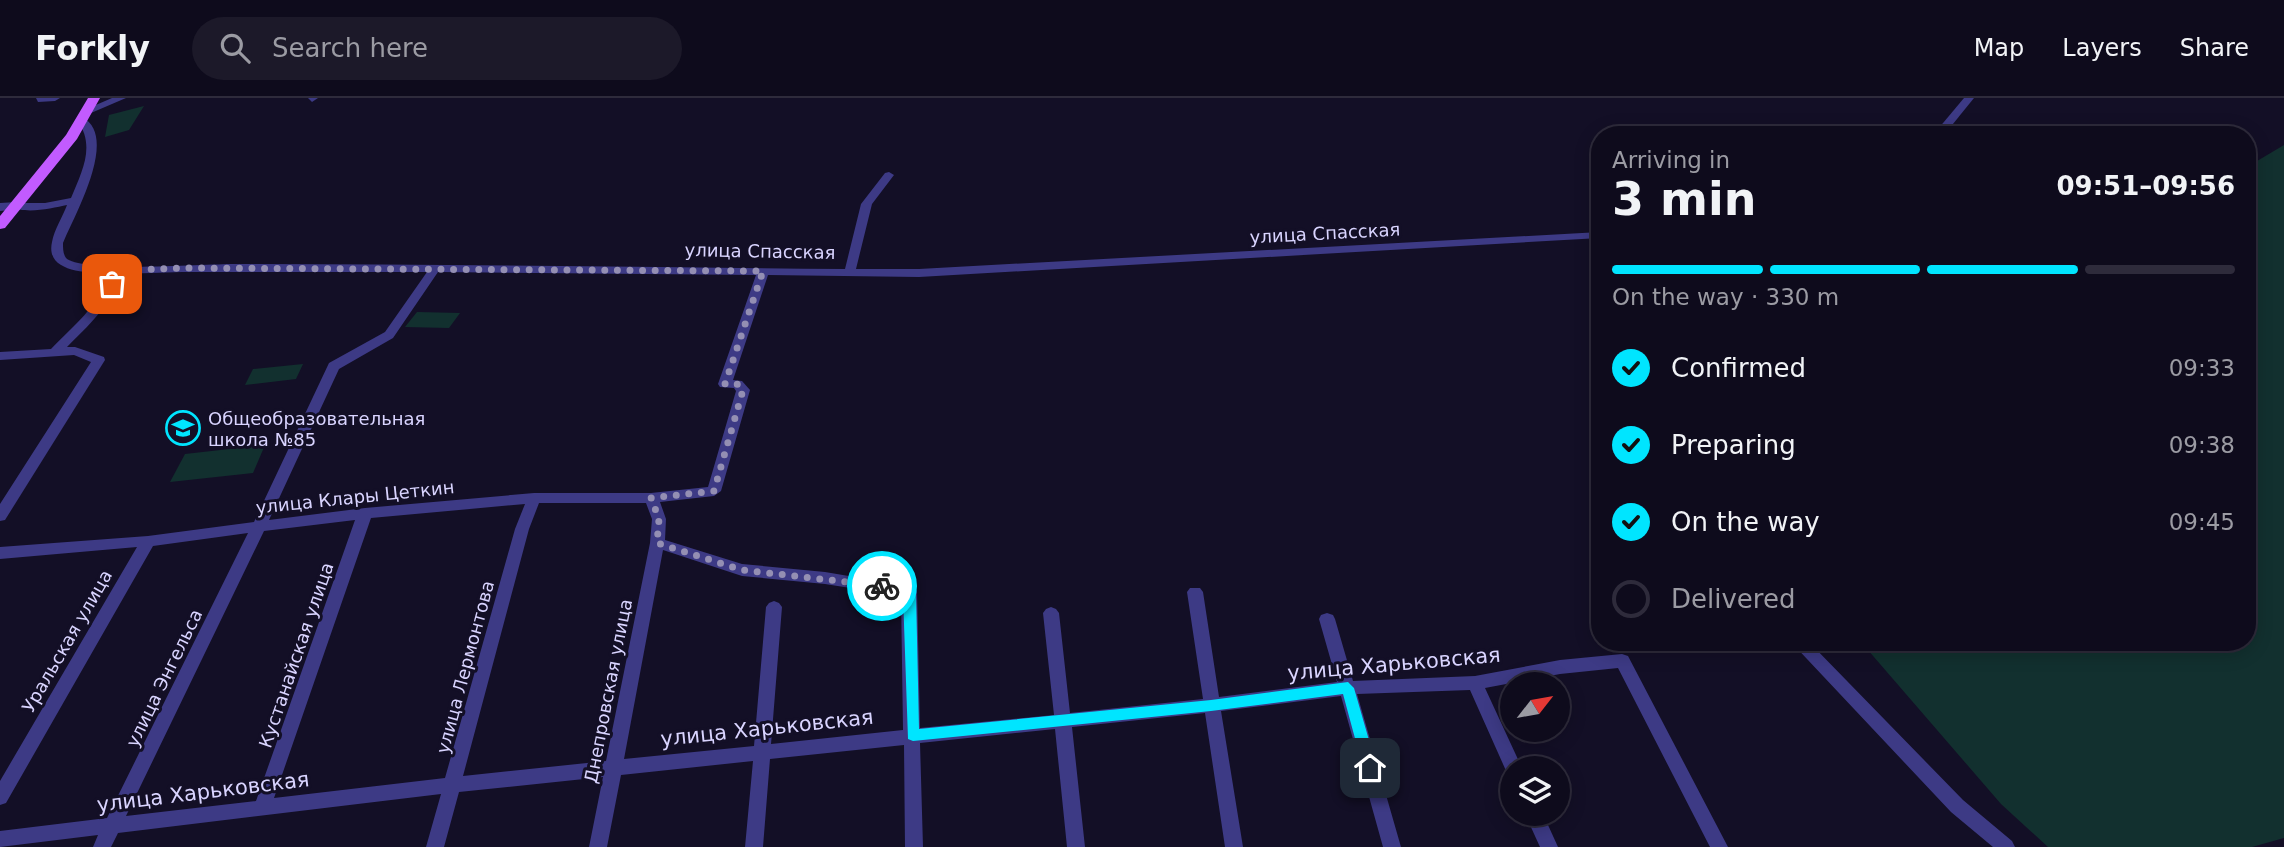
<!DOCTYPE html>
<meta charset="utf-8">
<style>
:root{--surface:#0e0b1c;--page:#1c1929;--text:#f1f3f6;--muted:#9b9ba3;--line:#2e2b3b;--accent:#00e5ff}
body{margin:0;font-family:"DejaVu Sans",sans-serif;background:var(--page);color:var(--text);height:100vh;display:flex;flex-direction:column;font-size:26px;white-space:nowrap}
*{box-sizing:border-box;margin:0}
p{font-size:23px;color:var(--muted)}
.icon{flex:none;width:38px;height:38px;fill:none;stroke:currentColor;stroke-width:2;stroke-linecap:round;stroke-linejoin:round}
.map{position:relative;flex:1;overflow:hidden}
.drawer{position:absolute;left:1591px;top:28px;width:665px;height:525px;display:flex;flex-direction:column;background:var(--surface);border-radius:28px;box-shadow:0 4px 18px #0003,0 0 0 2px var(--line)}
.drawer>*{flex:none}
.needle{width:46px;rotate:59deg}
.controls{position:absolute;left:1500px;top:574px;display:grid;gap:14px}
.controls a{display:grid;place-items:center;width:70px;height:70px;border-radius:50%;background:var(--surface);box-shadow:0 4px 18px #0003,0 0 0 2px var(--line);font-size:35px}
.pin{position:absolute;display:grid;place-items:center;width:60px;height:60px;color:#fff;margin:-30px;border-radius:14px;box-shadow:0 4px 10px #0006}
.courier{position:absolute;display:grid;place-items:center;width:70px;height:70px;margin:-35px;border:5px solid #00e5ff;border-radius:50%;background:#fff;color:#222;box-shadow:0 2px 9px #0007}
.head em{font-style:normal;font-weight:700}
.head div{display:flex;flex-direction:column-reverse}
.head{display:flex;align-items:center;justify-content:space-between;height:119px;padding:0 21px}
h1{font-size:46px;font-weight:700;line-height:52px}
.bar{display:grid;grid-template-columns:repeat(4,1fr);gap:10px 7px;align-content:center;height:84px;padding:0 21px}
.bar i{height:9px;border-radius:5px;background:var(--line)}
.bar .current{background:var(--accent)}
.bar p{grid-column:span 4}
ol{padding:0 21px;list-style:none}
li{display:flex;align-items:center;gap:21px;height:77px}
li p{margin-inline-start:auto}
li .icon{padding:7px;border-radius:50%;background:var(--accent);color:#111;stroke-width:4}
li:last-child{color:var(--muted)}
li i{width:38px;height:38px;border:4px solid var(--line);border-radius:50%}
header{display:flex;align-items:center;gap:42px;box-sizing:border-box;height:98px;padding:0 35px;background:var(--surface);border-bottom:2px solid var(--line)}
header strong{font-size:33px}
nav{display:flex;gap:38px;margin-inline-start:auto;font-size:24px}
.search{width:490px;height:63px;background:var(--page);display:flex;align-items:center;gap:18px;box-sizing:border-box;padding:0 24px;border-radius:38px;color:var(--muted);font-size:26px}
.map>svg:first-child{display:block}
.green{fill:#12302f}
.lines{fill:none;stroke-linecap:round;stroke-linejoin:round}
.minor{fill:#3d3a85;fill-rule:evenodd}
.tertiary{fill:#3d3a85;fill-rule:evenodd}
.primary{fill:#c25bff;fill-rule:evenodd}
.route{fill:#00e5ff}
.done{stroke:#948fb3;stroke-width:7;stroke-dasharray:0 12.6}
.labels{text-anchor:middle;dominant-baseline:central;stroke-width:6;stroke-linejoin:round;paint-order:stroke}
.street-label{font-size:18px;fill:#d9d4ff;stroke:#130f26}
.poi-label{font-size:18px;fill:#d9d4ff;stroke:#130f26;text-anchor:start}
.near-street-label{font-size:21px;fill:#d9d4ff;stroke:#130f26}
</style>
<header>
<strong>Forkly</strong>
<div class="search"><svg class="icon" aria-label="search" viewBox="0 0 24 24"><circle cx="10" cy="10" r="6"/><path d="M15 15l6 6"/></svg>Search here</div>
<nav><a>Map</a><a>Layers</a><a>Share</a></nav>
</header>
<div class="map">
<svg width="2284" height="749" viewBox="0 0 2284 749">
<rect width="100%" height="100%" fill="#130f26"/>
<g class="green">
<path d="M144 8 129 32 105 39 109 17Z"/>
<path d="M2284 47V740L2252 749H2048L2001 706 1861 544H2247V69Z"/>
<path d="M417 214 460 215 449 230 405 229Z"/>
<path d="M303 266 296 281 245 287 253 271Z"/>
<path d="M265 347 253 375 170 384 185 356Z"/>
</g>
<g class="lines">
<g class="minor">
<path d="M36 0H60L55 3 38 4Z"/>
<path d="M112 0H126L91 15 82 13Z"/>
<path d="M308 0H318L312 4Z"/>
<path d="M1964 0H1974L1944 37H1933Z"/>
<path d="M82 19C120 38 74 118 63 145 63 150 63 156 66 160 80 175 207 166 234 166 438 166 641 169 845 171L861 106 885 75 889 74 894 77 872 106 856 171H919L1600 134V140L919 179 768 177 733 282 742 283 750 292 721 393 714 398 660 404 666 421 665 442 742 466 825 474 914 489 917 493 920 630 1054 617 1043 515 1046 511 1051 509 1056 511 1059 515 1070 615 1203 601 1187 494 1190 490H1200L1203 494 1219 599 1337 584 1319 521 1321 517 1327 515 1333 517 1335 521 1353 583 1475 578 1560 562 1622 556 1628 558 1728 749H1710L1618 570 1560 576 1485 590 1522 670H1512V677L1507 675 1470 592 1357 596 1401 749H1383L1341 598 1221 613 1243 749H1225L1205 615 1072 629 1085 749H1067L1055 631 920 645 923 749H905L904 647 770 661 763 749H745L753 663 621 677 607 749H589L603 679 459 694 444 749H426L441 696 118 735 111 749H93L98 737 0 749V733L107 720 248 435 153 448 6 705 0 707V683L137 449 0 461V449L148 438 254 424 329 265 385 234 427 174H182L119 176C112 207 88 228 67 249H75L104 259 105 262 5 422 0 423V406L91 264 74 257 0 262V254L51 251C73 228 100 208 107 176 88 174 45 175 52 144 54 132 63 118 67 107 52 110 25 117 11 108L17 105H45L71 100C82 73 96 48 77 22ZM438 174 756 177 718 286 720 289 734 290 736 293 708 389 651 395H534L365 410 269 422 339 271 393 240ZM539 405H646L652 421 650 445 606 663 463 678 529 431ZM525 406 515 431 445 680 274 700 371 420ZM355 422 256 703 126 718 264 433ZM663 452 742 478 825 486 901 498 903 632 771 646 782 509 779 505 774 503 769 505 766 509 754 648 624 661Z"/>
<path d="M1791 544H1809L1963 702 2012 743 2015 749H1993L1951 714Z"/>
<path d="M1525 716H1543L1558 749H1540Z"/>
</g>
<path class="tertiary" d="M17 104 22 105V111L0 113V105Z"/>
<path class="primary" d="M88 0H100L77 41 5 130 0 131V118L66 37Z"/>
</g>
<path class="route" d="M882 484 911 489 916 495 919 631 1211 602 1348 584 1354 590 1377 670 1370 676 1363 670 1343 596 1211 613 913 643 908 641 903 497 878 492V485Z"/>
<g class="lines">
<path class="done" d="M112 186 114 173 182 170 763 173 725 286H737L743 292 714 393 651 400 659 421 657 445 742 472 882 488"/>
</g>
<defs>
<g id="school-ring" transform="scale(1.75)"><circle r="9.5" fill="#130f26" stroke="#00e5ff" stroke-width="1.5"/><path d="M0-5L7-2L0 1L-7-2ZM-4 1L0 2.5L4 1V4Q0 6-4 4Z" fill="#00e5ff"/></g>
</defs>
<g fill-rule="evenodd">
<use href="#school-ring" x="183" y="330"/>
</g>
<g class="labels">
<g class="street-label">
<text transform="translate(1325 135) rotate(-3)">улица Спасская</text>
<text transform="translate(760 153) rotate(1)">улица Спасская</text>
<text transform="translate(355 399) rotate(-6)">улица Клары Цеткин</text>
<text transform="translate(67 543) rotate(-60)">Уральская улица</text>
<text transform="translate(296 557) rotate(-71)">Кустанайская улица</text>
<text transform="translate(465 569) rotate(-75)">улица Лермонтова</text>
<text transform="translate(164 580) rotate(-64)">улица Энгельса</text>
<text transform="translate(608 593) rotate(-79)">Днепровская улица</text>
</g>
<g class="poi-label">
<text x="208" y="320">Общеобразовательная<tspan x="208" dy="21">школа №85</tspan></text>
</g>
<g class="near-street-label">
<text transform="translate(1394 566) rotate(-5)">улица Харьковская</text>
<text transform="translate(767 630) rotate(-6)">улица Харьковская</text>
<text transform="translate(203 694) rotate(-7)">улица Харьковская</text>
</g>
</g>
</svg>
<div class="controls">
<a><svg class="needle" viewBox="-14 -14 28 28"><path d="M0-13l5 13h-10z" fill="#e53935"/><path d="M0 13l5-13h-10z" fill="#9b9ba3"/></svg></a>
<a><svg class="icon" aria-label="layers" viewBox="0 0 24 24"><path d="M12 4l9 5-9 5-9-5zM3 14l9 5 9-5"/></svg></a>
</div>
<div class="pin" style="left:112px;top:186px;background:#ea580c"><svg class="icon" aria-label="bag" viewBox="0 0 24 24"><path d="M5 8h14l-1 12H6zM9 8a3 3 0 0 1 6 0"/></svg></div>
<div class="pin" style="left:1370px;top:670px;background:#1f2937"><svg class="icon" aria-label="home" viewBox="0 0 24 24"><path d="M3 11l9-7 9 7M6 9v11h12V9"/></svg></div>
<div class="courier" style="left:882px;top:488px"><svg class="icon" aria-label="bike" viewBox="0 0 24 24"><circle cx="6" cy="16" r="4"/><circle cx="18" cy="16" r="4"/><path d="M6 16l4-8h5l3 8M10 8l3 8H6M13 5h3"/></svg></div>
<section class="drawer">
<div class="head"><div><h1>3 min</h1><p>Arriving in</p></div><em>09:51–09:56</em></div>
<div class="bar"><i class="current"></i><i class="current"></i><i class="current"></i><i></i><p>On the way · 330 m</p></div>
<ol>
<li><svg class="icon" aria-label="check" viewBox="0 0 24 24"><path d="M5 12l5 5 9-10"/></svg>Confirmed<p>09:33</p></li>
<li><svg class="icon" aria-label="check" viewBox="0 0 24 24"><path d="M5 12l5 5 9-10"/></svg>Preparing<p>09:38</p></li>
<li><svg class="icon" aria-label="check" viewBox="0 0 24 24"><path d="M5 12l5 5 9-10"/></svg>On the way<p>09:45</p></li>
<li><i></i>Delivered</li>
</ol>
</section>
</div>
